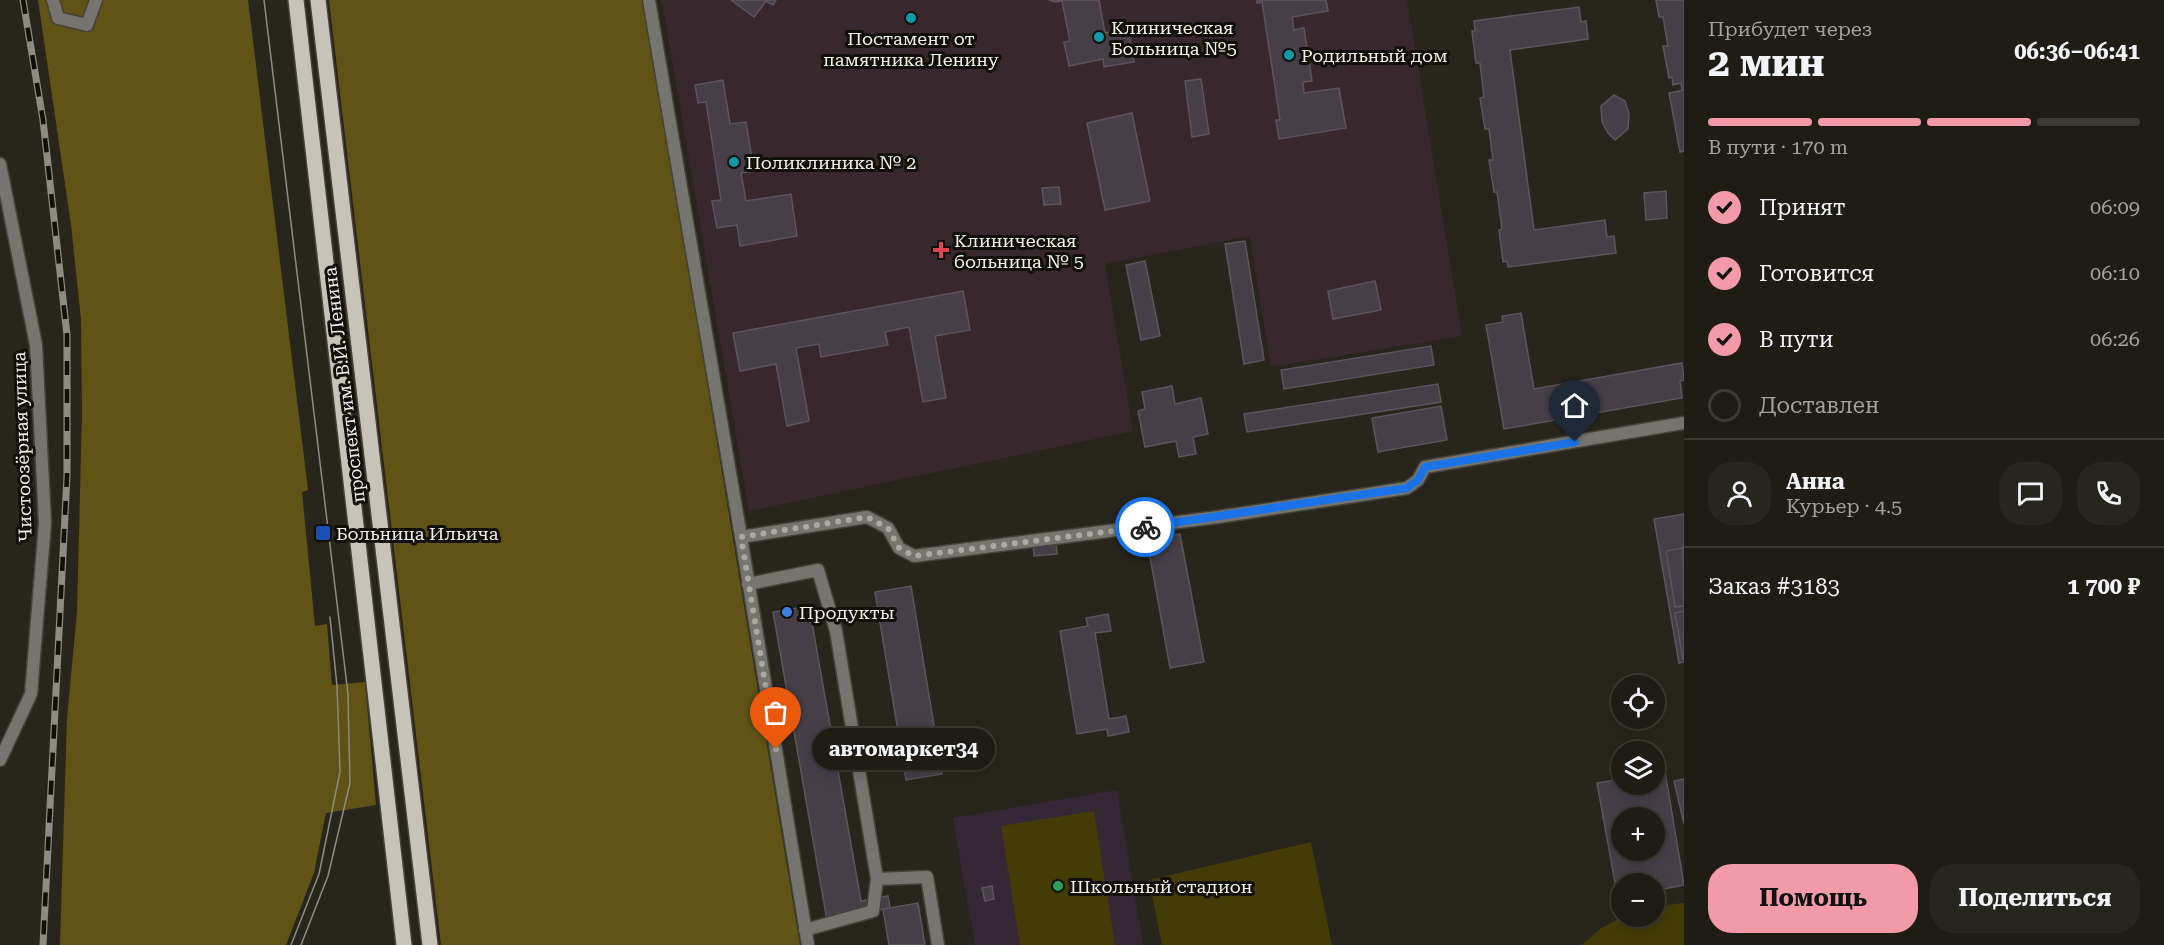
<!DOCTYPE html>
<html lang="ru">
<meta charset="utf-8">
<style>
:root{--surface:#1e1c15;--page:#26251e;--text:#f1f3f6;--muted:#a1a1a0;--line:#3c3a34;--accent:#f39aa8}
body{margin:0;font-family:"Roboto Serif",serif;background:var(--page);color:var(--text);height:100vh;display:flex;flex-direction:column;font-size:22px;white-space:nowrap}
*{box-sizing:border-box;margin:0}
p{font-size:20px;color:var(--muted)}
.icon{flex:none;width:33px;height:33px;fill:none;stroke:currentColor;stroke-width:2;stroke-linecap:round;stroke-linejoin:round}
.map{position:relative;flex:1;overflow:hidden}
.side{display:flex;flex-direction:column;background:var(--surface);width:480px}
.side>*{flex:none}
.buttons{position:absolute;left:1611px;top:675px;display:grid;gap:12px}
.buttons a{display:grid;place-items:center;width:54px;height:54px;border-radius:50%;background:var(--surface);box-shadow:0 3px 15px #0003,0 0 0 2px var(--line);font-size:30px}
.pin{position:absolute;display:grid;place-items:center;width:51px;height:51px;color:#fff;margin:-62px -26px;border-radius:50% 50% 50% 0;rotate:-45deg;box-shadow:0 0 6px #0007}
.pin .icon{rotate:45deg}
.courier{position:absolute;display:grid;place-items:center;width:60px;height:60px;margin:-30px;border:4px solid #1a73e8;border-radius:50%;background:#fff;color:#222;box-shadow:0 2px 8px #0007}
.bubble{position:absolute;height:42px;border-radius:21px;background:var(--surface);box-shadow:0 3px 15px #0003,0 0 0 2px var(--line);font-size:20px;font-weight:700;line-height:42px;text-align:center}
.head em{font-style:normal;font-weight:700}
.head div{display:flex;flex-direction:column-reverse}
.head{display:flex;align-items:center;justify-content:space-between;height:102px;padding:0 24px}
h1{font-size:39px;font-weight:700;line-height:45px}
.bar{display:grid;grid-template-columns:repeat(4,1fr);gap:9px 6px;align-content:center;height:72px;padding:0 24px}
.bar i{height:8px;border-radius:4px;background:var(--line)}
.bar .on{background:var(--accent)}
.bar p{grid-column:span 4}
.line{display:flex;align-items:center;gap:15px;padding:0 24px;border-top:2px solid var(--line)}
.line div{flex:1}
.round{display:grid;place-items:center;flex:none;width:63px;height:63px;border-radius:24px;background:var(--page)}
ol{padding:0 24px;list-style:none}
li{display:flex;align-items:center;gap:18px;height:66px}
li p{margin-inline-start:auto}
li .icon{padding:6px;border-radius:50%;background:var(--accent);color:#111;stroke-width:4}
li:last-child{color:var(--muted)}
li i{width:33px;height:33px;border:3px solid var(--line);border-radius:50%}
.primary-button{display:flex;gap:12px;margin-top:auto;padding:12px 24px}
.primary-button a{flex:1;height:69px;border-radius:24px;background:var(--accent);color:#111;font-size:24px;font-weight:700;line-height:69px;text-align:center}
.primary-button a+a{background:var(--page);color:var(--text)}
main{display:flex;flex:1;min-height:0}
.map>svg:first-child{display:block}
.education{fill:#342836}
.medical{fill:#39272e}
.green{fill:#453b07}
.forest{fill:#605315}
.building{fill:#463f48;stroke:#5c545e;stroke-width:1.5;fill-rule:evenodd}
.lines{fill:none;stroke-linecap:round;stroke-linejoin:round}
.street-casing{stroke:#444239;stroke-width:15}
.primary-casing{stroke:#444239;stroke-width:18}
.street{stroke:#76746f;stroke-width:12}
.primary{stroke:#c8c3b9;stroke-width:15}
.tram{stroke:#8d8b83;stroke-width:1.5}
.rail-casing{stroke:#8d8b83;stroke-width:7}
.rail{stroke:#100f0a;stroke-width:4.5;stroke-dasharray:14;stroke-linecap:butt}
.done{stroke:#aba9a1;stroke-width:6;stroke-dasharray:0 10.8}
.route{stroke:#1a73e8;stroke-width:8}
.culture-dot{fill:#0f9aa8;stroke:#100f0a;stroke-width:2}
.health-dot{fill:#e0444e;stroke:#100f0a;stroke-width:2}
.transit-dot{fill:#1a4fb4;stroke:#100f0a;stroke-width:2}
.shop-dot{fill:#3f7fe0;stroke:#100f0a;stroke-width:2}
.leisure-dot{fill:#2e9e5b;stroke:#100f0a;stroke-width:2}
.labels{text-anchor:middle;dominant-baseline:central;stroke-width:6;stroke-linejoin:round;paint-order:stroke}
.poi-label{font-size:18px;fill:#f1f0e9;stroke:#100f0a;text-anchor:start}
.street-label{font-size:18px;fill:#f1f0e9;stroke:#100f0a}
</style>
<main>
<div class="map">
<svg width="1684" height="945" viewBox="0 0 1684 945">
<rect width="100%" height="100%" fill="#28261c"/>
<path class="education" d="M1117 790 1143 945H975L953 818Z"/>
<path class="medical" d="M662 0H1407L1462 336 1271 367 1250 236 1105 264 1133 431 749 511Z"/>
<g class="green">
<path d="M1094 811 1115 945H1020L1001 826Z"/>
<path d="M1311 842 1332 945H1162L1149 880Z"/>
<path d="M1684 903V945H1582L1600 929 1622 917 1654 916 1655 906Z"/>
</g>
<g class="forest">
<path d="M38 0H248L308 490 302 492 315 626 327 624 332 685 365 682 376 805 326 813 314 873 286 945H60L67 718 77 612 82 414 81 319 71 225Z"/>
<path d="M329 0H644L800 945H441Z"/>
</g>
<g class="building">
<path d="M731 0H776L773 5 766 1 754 17Z"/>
<path d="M1049 0H1099L1105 33 1128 28 1134 62 1104 67 1103 59 1069 66 1064 42 1070 41 1062 1 1055 2Z"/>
<path d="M1257 0H1326L1328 11 1292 17 1294 30 1304 28 1312 81 1303 82 1304 93 1339 88 1346 128 1279 139 1276 120H1280L1262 2 1257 3Z"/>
<path d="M1656 0H1684V90L1682 91 1681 83 1673 85 1672 77 1669 78 1663 46H1668L1663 17H1659Z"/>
<path d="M1579 7 1581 22 1586 21 1588 39 1510 50 1534 230 1605 220 1607 237 1614 236 1616 253 1508 267 1507 261 1503 262 1499 230 1502 229 1497 192H1494L1489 160H1493L1489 129H1485L1480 98 1484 97 1480 63H1476L1472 31H1475L1474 21Z"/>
<path d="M1201 79 1209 134 1192 137 1185 81Z"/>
<path d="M723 80 730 124 746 122 754 171 741 173 746 201 791 194 797 236 740 246 737 225 717 228 712 201 721 200 706 102 698 103 695 85Z"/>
<path d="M1684 90V151L1680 152 1669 93Z"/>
<path d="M1614 95 1625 101 1629 114 1628 129 1615 140 1608 133 1602 122 1601 106Z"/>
<path d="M1132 113 1150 201 1105 210 1087 123Z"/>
<path d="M1059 187 1061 204 1044 205 1042 188Z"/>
<path d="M1666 191 1667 218 1646 220 1644 193Z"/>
<path d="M1245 241 1264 360 1244 364 1225 244Z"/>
<path d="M1145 261 1160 336 1141 340 1126 265Z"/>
<path d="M1375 281 1381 310 1333 319 1328 291Z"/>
<path d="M963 291 970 330 935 336 946 398 923 402 909 327 885 332 888 345 821 357 819 344 796 348 809 421 787 426 776 364 740 371 733 333Z"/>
<path d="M1521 313 1534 389 1682 363 1684 380 1680 381 1682 398 1504 429 1486 325 1503 322 1502 316Z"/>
<path d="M1431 346 1434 365 1284 389 1281 370Z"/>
<path d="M1438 384 1441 402 1247 432 1244 414Z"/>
<path d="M1172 386 1175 404 1201 398 1208 434 1193 437 1196 454 1179 457 1176 441 1145 447 1138 411 1145 409 1142 392Z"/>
<path d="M1441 406 1447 440 1378 452 1372 418Z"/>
<path d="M1684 514V662L1679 663 1654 519Z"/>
<path d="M1180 534 1204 662 1170 668 1147 540Z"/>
<path d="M1056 541 1057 554 1034 556 1033 543Z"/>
<path d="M1683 548 1684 606 1675 607 1666 551Z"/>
<path d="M911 586 942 774 906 780 875 592Z"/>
<path d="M809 606 861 901 888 896 890 908 827 920 773 612Z"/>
<path d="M1684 611V659H1683L1675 613Z"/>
<path d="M1108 614 1111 631 1095 633 1109 719 1126 716 1129 732 1108 736 1107 729 1077 734 1060 631 1088 626 1086 618Z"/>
<path d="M1665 771 1684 885 1654 891V884H1622V898L1618 899 1597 783 1622 779V784H1654V773ZM1622 818H1654V850H1622Z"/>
<path d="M1684 779V824L1674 781Z"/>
<path d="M992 886 994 899 985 901 982 888Z"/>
<path d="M918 903 925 945H889L883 909Z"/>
</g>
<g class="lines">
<g class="street-casing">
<g id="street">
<path d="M53 0 58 18 87 25 96 0"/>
<path d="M649 0 741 537 808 945"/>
<path d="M0 164 36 345 45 523 31 694 0 760"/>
<path d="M741 537 867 517 888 528 899 548 914 556 1218 517 1407 488 1418 480 1425 467 1684 423"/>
<path d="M748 584 818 570 836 631 877 879 873 911 805 930"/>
<path d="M877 879 927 877 938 945"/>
</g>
</g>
<g class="primary-casing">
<g id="primary">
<path d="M296 0 404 945"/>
<path d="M318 0 430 945"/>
</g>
</g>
<use href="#street" class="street"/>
<use href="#primary" class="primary"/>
<g class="tram">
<path d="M264 0 348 694 350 783 328 876 301 945"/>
<path d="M291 945 319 874 340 772 337 686 330 617"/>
</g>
<g class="rail-casing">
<path id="rail" d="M23 0 43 120 67 335V476L43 945"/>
</g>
<use href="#rail" class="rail"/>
</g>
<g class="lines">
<path class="done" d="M776 749 741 537 867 517 888 528 899 548 914 556 1145 527"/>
<path class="route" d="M1145 527 1407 488 1418 480 1425 467 1575 442"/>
</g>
<g class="culture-dot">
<circle cx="911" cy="18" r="6"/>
<circle cx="1099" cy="37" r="6"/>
<circle cx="1289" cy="55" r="6"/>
<circle cx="734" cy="162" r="6"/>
</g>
<path class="health-dot" d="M938 241h6v6h6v6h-6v6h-6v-6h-6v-6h6z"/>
<rect class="transit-dot" x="315" y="525" width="16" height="16" rx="3"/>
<circle class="shop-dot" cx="787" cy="612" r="6"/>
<circle class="leisure-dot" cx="1058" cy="886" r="6"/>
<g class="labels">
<g class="poi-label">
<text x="1111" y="27">Клиническая<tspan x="1111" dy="21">Больница №5</tspan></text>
<text x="911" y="38" text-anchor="middle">Постамент от<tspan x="911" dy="21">памятника Ленину</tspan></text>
<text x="1301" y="55">Родильный дом</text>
<text x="746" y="162">Поликлиника № 2</text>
<text x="954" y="240">Клиническая<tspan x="954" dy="21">больница № 5</tspan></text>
<text x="336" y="533">Больница Ильича</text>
<text x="799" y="612">Продукты</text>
<text x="1070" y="886">Школьный стадион</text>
</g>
<g class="street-label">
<text transform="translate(344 385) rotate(-97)">проспект им. В.И. Ленина</text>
<text transform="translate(22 447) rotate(-92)">Чистоозёрная улица</text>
</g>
</g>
</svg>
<div class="buttons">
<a><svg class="icon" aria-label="locate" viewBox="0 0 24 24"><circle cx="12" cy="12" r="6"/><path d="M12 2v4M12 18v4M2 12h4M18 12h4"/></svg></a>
<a><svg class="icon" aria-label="layers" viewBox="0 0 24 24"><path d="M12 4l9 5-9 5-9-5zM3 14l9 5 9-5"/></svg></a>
<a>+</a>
<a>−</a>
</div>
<div class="pin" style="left:776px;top:749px;background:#ea580c"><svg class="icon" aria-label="bag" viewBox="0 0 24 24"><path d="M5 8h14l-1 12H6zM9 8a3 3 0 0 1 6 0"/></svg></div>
<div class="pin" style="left:1575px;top:442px;background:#1f2937"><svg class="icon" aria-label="home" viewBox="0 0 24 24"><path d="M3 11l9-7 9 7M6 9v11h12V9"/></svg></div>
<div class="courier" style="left:1145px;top:527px"><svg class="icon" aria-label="bike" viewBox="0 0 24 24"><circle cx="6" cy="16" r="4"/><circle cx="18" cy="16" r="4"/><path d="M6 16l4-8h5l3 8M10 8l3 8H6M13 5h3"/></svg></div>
<div class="bubble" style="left:812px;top:728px;width:183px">автомаркет34</div>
</div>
<section class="side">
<div class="head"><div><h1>2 мин</h1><p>Прибудет через</p></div><em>06:36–06:41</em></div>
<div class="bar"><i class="on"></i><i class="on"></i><i class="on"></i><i></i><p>В пути · 170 m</p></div>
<ol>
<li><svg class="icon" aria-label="check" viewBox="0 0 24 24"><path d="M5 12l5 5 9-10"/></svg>Принят<p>06:09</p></li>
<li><svg class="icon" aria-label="check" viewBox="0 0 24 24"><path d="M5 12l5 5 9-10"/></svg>Готовится<p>06:10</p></li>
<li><svg class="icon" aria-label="check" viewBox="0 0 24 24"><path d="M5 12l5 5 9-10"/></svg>В пути<p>06:26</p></li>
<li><i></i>Доставлен</li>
</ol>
<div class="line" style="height:108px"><a class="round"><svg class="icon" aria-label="person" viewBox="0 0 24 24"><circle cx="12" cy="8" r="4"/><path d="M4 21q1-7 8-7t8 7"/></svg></a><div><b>Анна</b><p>Курьер · 4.5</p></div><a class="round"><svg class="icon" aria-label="chat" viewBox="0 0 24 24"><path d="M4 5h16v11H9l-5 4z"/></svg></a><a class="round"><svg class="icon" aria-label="phone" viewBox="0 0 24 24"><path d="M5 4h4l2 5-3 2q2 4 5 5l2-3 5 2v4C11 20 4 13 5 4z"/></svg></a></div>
<div class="line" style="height:78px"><div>Заказ #3183</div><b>1 700 ₽</b></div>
<div class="primary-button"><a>Помощь</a><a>Поделиться</a></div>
</section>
</main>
